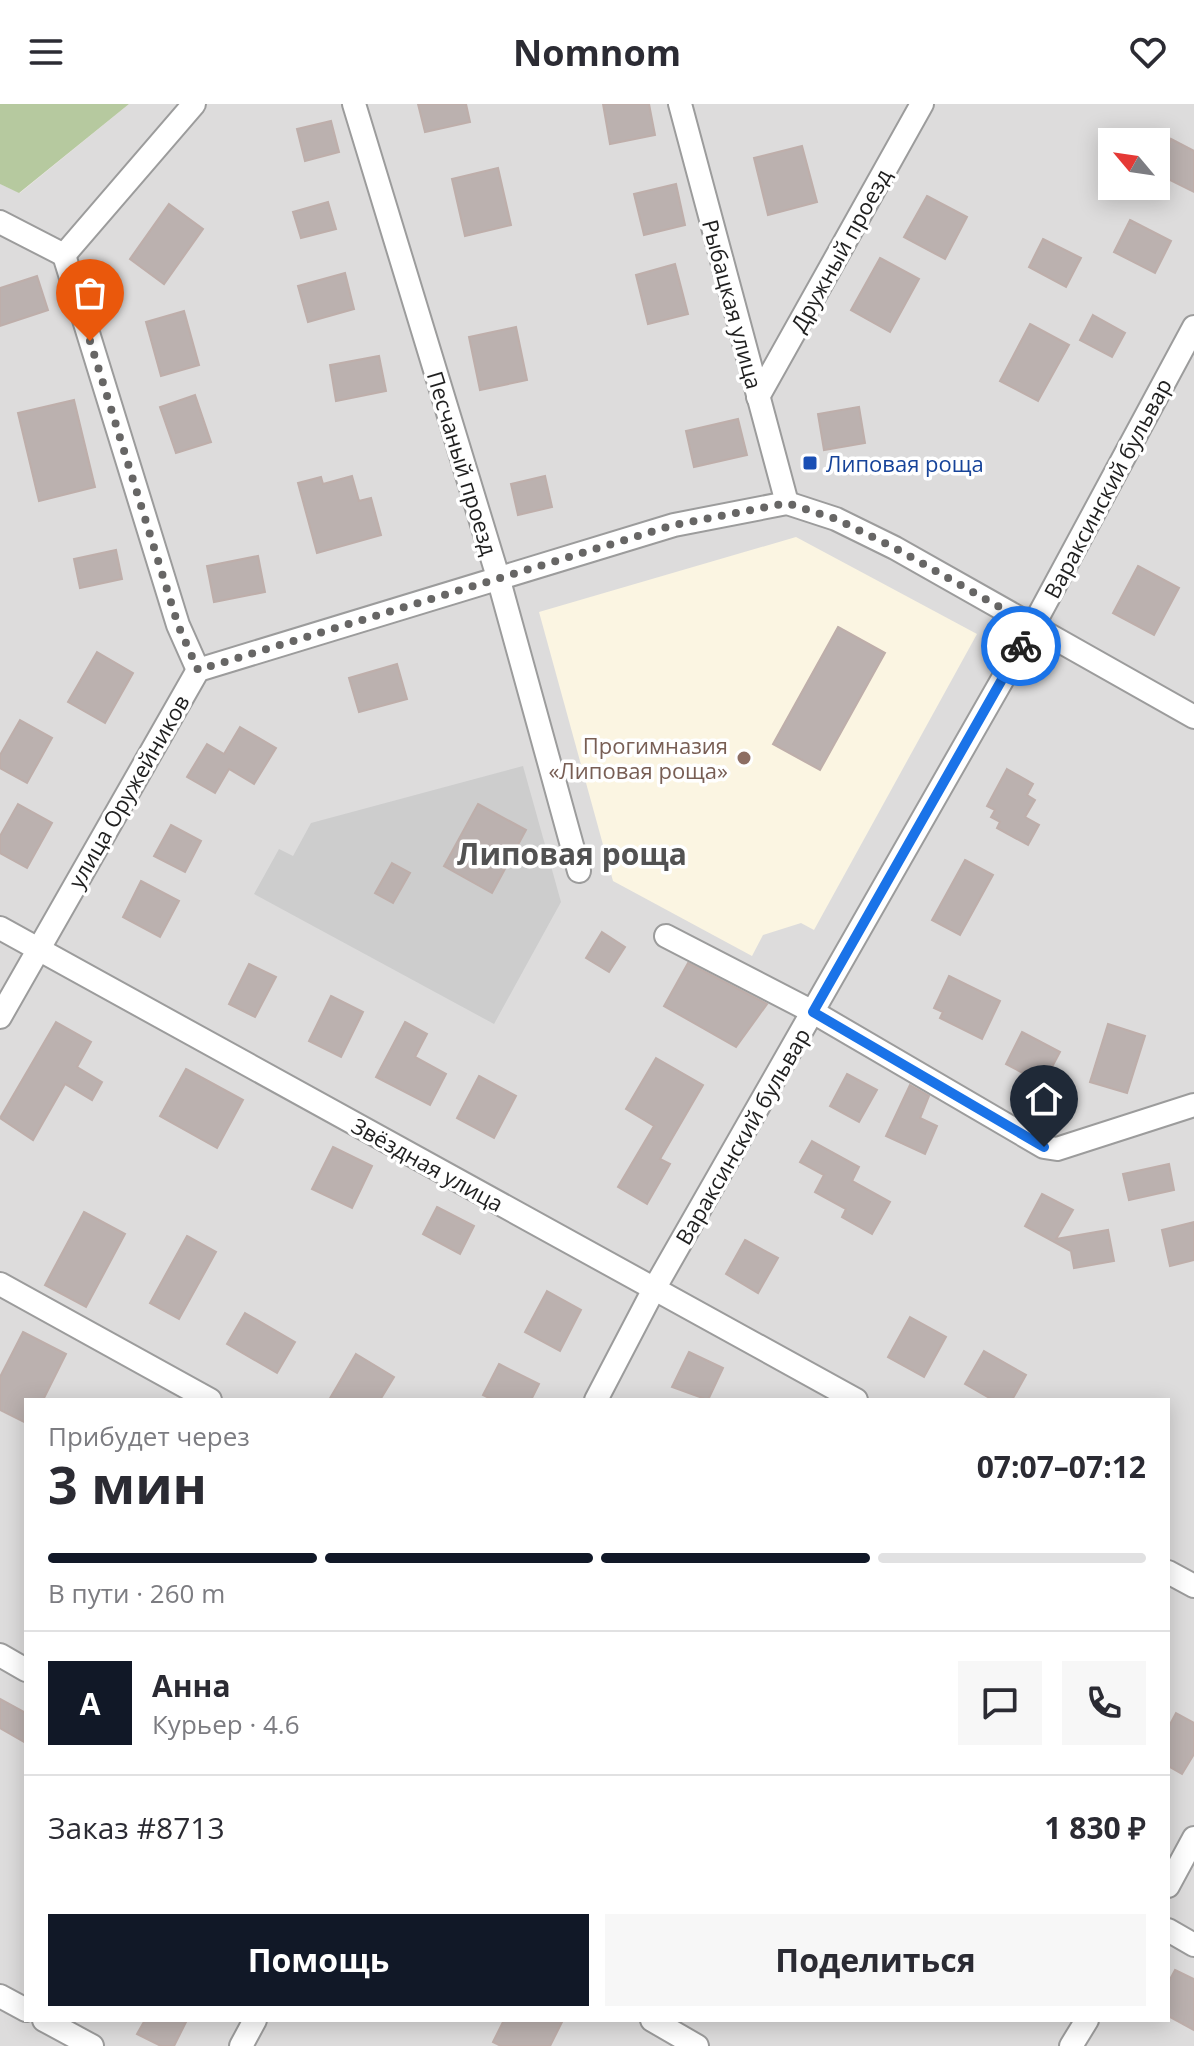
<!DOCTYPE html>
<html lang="ru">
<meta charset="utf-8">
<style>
:root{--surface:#fff;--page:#f7f7f7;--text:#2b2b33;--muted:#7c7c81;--line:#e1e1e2;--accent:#111827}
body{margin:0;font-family:"Open Sans",sans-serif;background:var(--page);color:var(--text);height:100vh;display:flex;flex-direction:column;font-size:30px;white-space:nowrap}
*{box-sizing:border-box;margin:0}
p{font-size:26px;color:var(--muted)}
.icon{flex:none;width:44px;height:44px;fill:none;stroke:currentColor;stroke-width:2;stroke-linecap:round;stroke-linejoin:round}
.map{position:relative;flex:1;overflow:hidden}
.side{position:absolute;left:24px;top:1294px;width:1146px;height:624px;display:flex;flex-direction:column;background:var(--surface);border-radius:0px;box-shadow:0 4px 20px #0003}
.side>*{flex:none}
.needle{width:52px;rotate:299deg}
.fabs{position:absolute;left:1098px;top:24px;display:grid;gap:16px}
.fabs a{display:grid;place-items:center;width:72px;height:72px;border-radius:0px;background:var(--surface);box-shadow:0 4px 20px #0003;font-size:40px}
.pin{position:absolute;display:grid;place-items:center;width:68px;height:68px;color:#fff;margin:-82px -34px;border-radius:50% 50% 50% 0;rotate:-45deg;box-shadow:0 0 8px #0007}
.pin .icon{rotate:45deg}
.courier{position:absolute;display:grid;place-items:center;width:80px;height:80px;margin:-40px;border:6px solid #1a73e8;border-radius:50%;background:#fff;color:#222;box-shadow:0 2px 10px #0007}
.overview em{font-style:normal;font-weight:700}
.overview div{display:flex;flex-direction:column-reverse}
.overview{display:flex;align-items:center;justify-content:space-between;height:136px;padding:0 24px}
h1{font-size:52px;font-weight:700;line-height:60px}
.bar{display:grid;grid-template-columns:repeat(4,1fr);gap:12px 8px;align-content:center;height:96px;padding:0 24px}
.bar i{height:10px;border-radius:6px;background:var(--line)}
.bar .selected{background:var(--accent)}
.bar p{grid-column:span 4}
.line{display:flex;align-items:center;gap:20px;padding:0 24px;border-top:2px solid var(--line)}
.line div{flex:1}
.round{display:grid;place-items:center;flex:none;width:84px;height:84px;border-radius:0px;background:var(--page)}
.primary-button{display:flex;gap:16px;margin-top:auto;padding:16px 24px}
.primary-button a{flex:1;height:92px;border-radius:0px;background:var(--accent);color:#fff;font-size:32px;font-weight:700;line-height:92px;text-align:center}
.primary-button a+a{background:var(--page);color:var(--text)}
header{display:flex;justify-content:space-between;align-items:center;height:104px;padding:0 24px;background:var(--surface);font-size:36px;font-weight:700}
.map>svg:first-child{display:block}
.residential{fill:#dddcdc;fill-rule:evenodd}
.education{fill:#fbf5e2}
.religious{fill:#cdcdcd}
.forest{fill:#b6c99f}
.building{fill:#bbb1af;stroke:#beaeaa;stroke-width:2}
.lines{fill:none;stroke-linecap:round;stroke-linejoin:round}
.street-casing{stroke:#9c9c9c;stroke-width:26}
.street{stroke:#fff;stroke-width:22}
.done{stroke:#676665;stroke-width:8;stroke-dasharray:0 14.4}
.route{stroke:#1a73e8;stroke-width:10}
.transit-dot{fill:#1a4fb4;stroke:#fff;stroke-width:3}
.education-dot{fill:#8d6e63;stroke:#fff;stroke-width:3}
.labels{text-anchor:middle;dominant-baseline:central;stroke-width:7;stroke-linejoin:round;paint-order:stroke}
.street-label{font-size:22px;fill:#1f1f1f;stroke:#fff}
.transit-label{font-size:22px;fill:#164399;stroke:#fff;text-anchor:start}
.education-label{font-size:22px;fill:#785e54;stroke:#fff;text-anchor:end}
.district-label{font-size:30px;font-weight:bold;fill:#525252;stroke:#fff}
</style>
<header><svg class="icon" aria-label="menu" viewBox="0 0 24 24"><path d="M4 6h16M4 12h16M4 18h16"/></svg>Nomnom<svg class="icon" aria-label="heart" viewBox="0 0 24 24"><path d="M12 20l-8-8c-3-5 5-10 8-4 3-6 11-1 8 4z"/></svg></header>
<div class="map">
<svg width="1194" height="1942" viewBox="0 0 1194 1942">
<rect width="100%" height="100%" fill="#eee9e6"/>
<path class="residential" d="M129 0H1194V1942H0V80L20 89ZM1112 38H1156V82H1112ZM26 1296H1168V1916H26Z"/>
<path class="education" d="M796 433 977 530 814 826 801 819 763 831 752 852 613 777 539 508Z"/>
<path class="religious" d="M523 662 561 798 494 920 254 790 279 745 293 752 311 719Z"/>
<path class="forest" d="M0 0H129L19 89 0 80Z"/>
<g class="building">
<path d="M418 0H466L470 18 425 28Z"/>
<path d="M603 0H649L655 31 610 40Z"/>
<path d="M331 17 339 48 305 57 297 25Z"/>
<path d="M1171 35 1194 47V88L1156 69Z"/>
<path d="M802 42 817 98 768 111 754 54Z"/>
<path d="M498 64 511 121 465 132 452 75Z"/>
<path d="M676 80 685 121 644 131 634 90Z"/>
<path d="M927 92 967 113 945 155 904 133Z"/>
<path d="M328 98 336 125 301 134 293 108Z"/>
<path d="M169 100 203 125 164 180 130 155Z"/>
<path d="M1130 116 1171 137 1155 169 1114 148Z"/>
<path d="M1043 135 1081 154 1066 183 1029 163Z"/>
<path d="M880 154 919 175 890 228 851 206Z"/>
<path d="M675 160 688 210 648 220 636 171Z"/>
<path d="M345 169 354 205 308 218 298 182Z"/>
<path d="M37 172 48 206 0 222V184Z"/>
<path d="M184 207 199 261 161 272 146 218Z"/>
<path d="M1093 211 1125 229 1112 253 1080 236Z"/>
<path d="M1030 220 1069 241 1038 297 1000 277Z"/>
<path d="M516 223 527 276 480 286 469 233Z"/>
<path d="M379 252 386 287 336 297 330 261Z"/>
<path d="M195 291 211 338 176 349 160 303Z"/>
<path d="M74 296 95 383 39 397 18 309Z"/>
<path d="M859 303 865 339 824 346 818 310Z"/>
<path d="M738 315 747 351 694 363 686 327Z"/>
<path d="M352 372 359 397 371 394 381 431 317 449 298 379 321 373 323 380Z"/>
<path d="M545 372 552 403 518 411 511 380Z"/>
<path d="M116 446 122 475 80 484 74 455Z"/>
<path d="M258 452 265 488 214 498 207 462Z"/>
<path d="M1138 462 1179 484 1154 531 1113 509Z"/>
<path d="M838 523 885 549 820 666 773 640Z"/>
<path d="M97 548 133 569 105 619 68 598Z"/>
<path d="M397 560 407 595 359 608 349 574Z"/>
<path d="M20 616 52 634 27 679 0 664V651Z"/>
<path d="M240 623 276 644 254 680 229 665 215 689 187 673 207 640 224 650Z"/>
<path d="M1007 665 1033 680 1027 691 1035 696 1025 713 1039 721 1028 741 997 724 1000 718 991 713 995 706 987 702Z"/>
<path d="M18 700 52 719 27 764 0 749V732Z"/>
<path d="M478 700 526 726 492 789 444 762Z"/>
<path d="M171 721 201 737 185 768 154 752Z"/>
<path d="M965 756 993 771 960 831 932 816Z"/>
<path d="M392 759 410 769 393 799 375 789Z"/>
<path d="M141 777 179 797 160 833 123 813Z"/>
<path d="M602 828 625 843 609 868 586 854Z"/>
<path d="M688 859 767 900 736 943 664 902Z"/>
<path d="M249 860 276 873 255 913 229 900Z"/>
<path d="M949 872 1000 897 982 935 940 914 943 908 934 904Z"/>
<path d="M331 892 363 908 341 953 309 937Z"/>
<path d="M56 918 91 938 77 963 102 978 92 996 65 980 33 1036 0 1014Z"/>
<path d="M405 918 427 930 415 953 446 970 430 1001 376 973Z"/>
<path d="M1108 920 1145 932 1127 989 1090 978Z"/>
<path d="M1022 928 1060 948 1043 980 1006 960Z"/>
<path d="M656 954 703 981 660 1055 670 1060 647 1100 618 1083 654 1022 626 1005Z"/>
<path d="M186 965 243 996 217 1044 160 1012Z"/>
<path d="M847 970 877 986 859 1018 830 1002Z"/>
<path d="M479 972 516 992 494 1034 457 1014Z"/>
<path d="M910 981 929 992 920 1014 937 1022 925 1050 886 1032Z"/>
<path d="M812 1037 859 1063 852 1077 890 1098 872 1130 842 1113 846 1105 815 1088 824 1071 800 1058Z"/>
<path d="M333 1043 372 1062 352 1104 312 1085Z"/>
<path d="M1169 1060 1174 1086 1129 1096 1123 1070Z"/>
<path d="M1042 1090 1073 1106 1056 1135 1108 1126 1114 1157 1074 1164 1071 1147 1025 1122Z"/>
<path d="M437 1103 474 1122 460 1150 423 1130Z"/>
<path d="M84 1108 125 1130 86 1203 45 1181Z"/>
<path d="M1194 1118V1156L1170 1162 1162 1126Z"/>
<path d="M187 1132 216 1148 179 1215 150 1199Z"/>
<path d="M745 1136 778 1154 758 1189 726 1170Z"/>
<path d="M547 1187 581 1206 560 1247 525 1228Z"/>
<path d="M245 1209 295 1238 277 1269 227 1240Z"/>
<path d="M910 1213 946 1233 924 1273 888 1253Z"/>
<path d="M23 1228 66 1250 43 1296H26V1319L0 1306V1273Z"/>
<path d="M984 1247 1026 1271 1012 1296H993L965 1280Z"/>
<path d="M689 1248 723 1264 708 1296 672 1283Z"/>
<path d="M356 1250 394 1273 380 1296H329Z"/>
<path d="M499 1260 539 1280 531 1296H493L483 1291Z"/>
<path d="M0 1595 26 1609V1639L0 1624Z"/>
<path d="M1176 1609 1194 1619V1650L1182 1670 1168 1662V1624Z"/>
<path d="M1175 1866 1194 1875V1926L1168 1912V1879Z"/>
<path d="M145 1916H187L174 1942H161L137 1930Z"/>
<path d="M504 1916H563L550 1942H501L493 1938Z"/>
</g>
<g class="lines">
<g class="street-casing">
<g id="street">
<path d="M354 0 498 473 579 767"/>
<path d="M680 0 787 399"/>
<path d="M0 118 64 151"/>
<path d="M64 151 178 521 198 566"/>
<path d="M64 151 194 0"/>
<path d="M758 293 922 0"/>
<path d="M0 824 856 1296"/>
<path d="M666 832 813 908 1044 1043 1057 1045 1194 1001"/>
<path d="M0 913 198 566 674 421 787 399 836 415 895 444 1194 613"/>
<path d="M0 1180 210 1296"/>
<path d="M596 1296 654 1185 1033 522 1194 223"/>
<path d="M1168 1468 1194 1482"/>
<path d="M0 1551 26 1566"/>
<path d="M1168 1782 1194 1734"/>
<path d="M1168 1826 1194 1841"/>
<path d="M0 1892 26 1906"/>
<path d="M44 1916 92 1942"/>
<path d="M652 1916 697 1942"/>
<path d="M241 1942 255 1916"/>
<path d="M1071 1942 1087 1916"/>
</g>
</g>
<use href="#street" class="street"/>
</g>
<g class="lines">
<path class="done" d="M90 237 178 521 198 566 674 421 787 399 836 415 895 444 1033 522 1021 542"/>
<path class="route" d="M1021 542 813 908 1044 1043"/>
</g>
<rect class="transit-dot" x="802" y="351" width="16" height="16" rx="4"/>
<circle class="education-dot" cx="744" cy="654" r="8"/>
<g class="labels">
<g class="street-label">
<text transform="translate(840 146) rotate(-61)">Дружный проезд</text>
<text transform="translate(733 200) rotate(75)">Рыбацкая улица</text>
<text transform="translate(463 359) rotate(73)">Песчаный проезд</text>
<text transform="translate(1107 384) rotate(-62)">Вараксинский бульвар</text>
<text transform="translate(128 687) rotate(-60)">улица Оружейников</text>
<text transform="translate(742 1032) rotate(-60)">Вараксинский бульвар</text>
<text transform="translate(428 1060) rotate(29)">Звёздная улица</text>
</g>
<g class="transit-label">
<text x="826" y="359">Липовая роща</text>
</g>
<g class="education-label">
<text x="728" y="641">Прогимназия<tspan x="728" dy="25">«Липовая роща»</tspan></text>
</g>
<g class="district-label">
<text x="572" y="749">Липовая роща</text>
</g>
</g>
</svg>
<div class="fabs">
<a><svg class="needle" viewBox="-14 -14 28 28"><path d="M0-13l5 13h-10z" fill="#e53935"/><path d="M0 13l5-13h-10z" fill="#7c7c81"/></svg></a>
</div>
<div class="pin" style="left:90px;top:237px;background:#ea580c"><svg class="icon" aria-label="bag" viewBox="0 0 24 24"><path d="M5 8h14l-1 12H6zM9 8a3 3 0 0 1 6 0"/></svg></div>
<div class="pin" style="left:1044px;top:1043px;background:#1f2937"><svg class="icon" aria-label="home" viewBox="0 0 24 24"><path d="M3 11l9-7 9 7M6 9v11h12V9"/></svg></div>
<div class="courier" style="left:1021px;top:542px"><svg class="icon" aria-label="bike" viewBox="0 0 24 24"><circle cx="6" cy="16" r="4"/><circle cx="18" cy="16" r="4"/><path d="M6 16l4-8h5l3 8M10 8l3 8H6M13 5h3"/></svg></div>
<section class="side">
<div class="overview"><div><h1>3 мин</h1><p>Прибудет через</p></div><em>07:07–07:12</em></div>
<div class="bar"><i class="selected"></i><i class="selected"></i><i class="selected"></i><i></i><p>В пути · 260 m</p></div>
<div class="line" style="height:144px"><b class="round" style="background:var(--accent);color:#fff">А</b><div><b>Анна</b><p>Курьер · 4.6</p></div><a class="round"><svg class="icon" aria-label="chat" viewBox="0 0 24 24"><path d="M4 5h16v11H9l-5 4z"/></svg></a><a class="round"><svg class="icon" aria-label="phone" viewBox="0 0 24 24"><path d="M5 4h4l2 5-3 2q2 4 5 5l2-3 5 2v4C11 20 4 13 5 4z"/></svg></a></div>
<div class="line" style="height:104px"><div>Заказ #8713</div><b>1 830 ₽</b></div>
<div class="primary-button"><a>Помощь</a><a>Поделиться</a></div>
</section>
</div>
